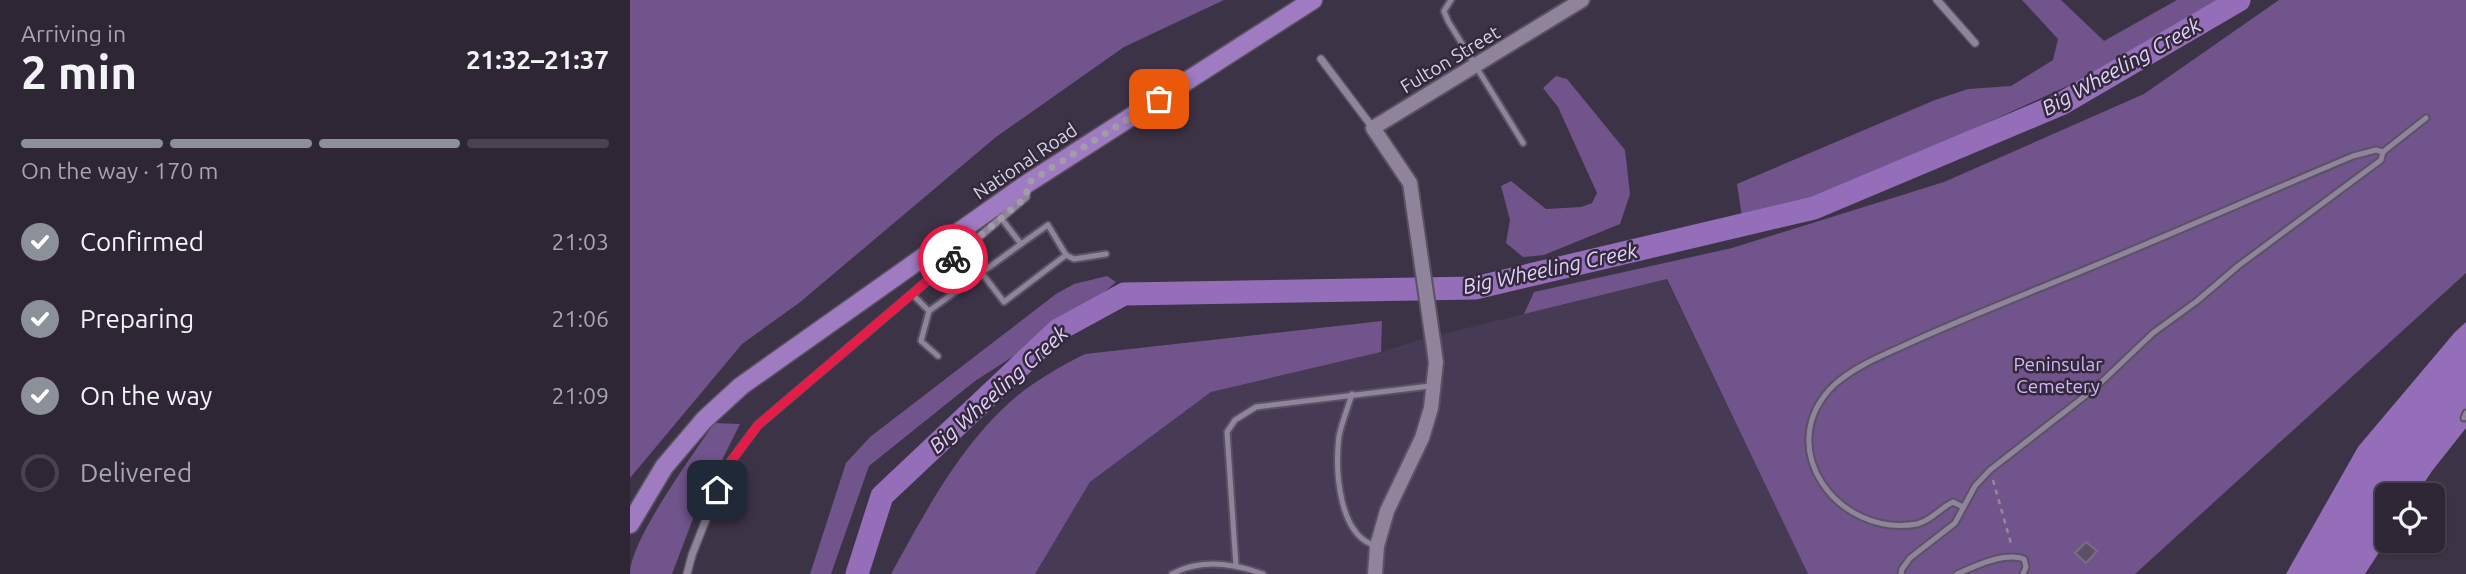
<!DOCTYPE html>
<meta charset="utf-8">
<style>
:root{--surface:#2e2635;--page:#3a3241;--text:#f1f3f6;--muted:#a7a5ad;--line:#494350;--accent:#8c9099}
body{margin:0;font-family:Ubuntu,sans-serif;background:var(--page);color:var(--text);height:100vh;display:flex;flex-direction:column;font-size:26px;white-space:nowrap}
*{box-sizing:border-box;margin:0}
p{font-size:23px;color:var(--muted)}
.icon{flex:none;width:38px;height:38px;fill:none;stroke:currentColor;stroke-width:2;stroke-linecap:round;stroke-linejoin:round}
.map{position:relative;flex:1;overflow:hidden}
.drawer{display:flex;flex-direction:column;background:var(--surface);width:630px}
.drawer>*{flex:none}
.tools{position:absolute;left:1745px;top:483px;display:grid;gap:14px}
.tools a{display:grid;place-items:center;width:70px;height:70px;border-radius:10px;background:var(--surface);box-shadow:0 2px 5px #0004,0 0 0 2px var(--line);font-size:35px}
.pin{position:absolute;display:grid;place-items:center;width:60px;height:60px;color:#fff;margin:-30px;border-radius:14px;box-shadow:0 4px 10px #0006}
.courier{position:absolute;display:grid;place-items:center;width:70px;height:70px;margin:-35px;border:5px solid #e11d48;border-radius:50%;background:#fff;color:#222;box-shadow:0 2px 9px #0007}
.headline em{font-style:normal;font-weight:600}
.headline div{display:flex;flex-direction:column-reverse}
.headline{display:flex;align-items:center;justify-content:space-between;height:119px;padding:0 21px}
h1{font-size:46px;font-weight:600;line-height:52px}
.bar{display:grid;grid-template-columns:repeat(4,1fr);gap:10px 7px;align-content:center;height:84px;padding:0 21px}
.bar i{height:9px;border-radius:5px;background:var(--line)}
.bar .on{background:var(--accent)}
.bar p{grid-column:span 4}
ol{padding:0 21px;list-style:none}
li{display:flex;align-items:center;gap:21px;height:77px}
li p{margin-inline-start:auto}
li .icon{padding:7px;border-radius:50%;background:var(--accent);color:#fff;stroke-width:4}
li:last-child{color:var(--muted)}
li i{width:38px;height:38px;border:4px solid var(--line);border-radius:50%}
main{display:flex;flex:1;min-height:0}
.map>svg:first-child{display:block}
.built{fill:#473a55}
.green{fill:#70548b}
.water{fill:#946eb9}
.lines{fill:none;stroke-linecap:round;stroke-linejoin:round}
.river{stroke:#946eb9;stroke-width:23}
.building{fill:#5b5167;stroke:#796e85;stroke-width:2}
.lane-casing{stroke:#5a5262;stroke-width:9}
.street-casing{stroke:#5a5262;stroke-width:10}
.secondary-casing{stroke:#5a5262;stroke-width:18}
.primary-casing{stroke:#5a5262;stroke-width:21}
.path{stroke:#928a9a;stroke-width:2.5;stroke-dasharray:5 5;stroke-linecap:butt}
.lane{stroke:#8f849c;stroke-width:5}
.street{stroke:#8f849c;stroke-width:7}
.secondary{stroke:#8f849c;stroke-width:14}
.primary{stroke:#9f7bc1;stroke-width:18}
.done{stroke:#a29baa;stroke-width:7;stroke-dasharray:0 12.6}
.route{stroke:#e11d48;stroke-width:9}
.labels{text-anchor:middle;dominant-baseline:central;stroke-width:5;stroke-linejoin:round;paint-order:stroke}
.street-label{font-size:19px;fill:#d8d3df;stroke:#33293d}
.park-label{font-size:19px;fill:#d3b6f2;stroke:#33293d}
.water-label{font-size:21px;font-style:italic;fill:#e4d0f9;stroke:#33293d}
</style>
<main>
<section class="drawer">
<div class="headline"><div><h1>2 min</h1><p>Arriving in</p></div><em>21:32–21:37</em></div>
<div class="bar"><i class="on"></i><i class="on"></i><i class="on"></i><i></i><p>On the way · 170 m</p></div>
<ol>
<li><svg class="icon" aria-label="check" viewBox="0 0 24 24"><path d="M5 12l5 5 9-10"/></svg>Confirmed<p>21:03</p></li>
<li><svg class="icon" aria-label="check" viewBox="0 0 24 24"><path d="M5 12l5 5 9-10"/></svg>Preparing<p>21:06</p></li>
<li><svg class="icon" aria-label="check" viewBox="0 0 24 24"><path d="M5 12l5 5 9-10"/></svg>On the way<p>21:09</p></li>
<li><i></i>Delivered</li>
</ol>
</section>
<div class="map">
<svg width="1836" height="574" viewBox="0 0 1836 574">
<rect width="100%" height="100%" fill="#3d3347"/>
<path class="built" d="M1036 279 1178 574H405L460 482 581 392 751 352 792 339Z"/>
<g class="green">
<path d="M0 0H594L494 47 366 137 169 303 112 344 0 478Z"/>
<path d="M1392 0H1431L1474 41 1547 0H1592L1499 58 1212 189 1112 217 1107 184 1305 100 1338 89 1381 86 1423 60 1428 39Z"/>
<path d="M1649 0H1836V273L1505 574H1178L1037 279 894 314 904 292 1102 248 1314 182 1514 94Z"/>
<path d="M926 76 937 79 995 150 1000 194 990 224 914 255 893 257 876 243 880 220 871 186 881 181 916 209 951 207 962 203 967 193 928 107 913 88Z"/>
<path d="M477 276 486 282 450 313 345 381 239 466 201 574H180L216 463 240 437 426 294 444 284Z"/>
<path d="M752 321 751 352 581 392 460 482 405 574H261C296 511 331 443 387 396 408 379 431 366 455 354Z"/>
<path d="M84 423 110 424 64 516 42 574H0C0 540 63 455 84 423Z"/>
</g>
<path class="water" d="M1836 322V428L1802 471 1786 495H1757V540L1735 574H1656L1728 447 1825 332Z"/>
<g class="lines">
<path class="river" d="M227 574 252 496 428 330 494 294 845 288 1184 208 1431 104 1609 0"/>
</g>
<path class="building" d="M1456 542 1467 551 1456 563 1445 553Z"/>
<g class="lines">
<g class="lane-casing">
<g id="lane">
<path d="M821 0 814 11 818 21 893 143"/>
<path d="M1753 152 1796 118"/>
<path d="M436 255 444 259 476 254"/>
<path d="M351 272 374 302 436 255 418 225 391 244"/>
<path d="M282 294 299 311 391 244 371 218"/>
<path d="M299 311 291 341 308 356"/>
<path d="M722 394C718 407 712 422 709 436 705 469 708 537 747 546"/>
<path d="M1834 418 1836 413"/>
<path d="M606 566 597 432 605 420 626 407 800 386"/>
<path d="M542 574C571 558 603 563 633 574"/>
<path d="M1271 574 1272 569 1280 558 1325 523 1345 486 1360 470 1464 389 1523 333 1567 301 1608 266 1751 160 1753 152 1746 150 1723 156C1618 200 1515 246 1410 288 1364 307 1318 325 1273 346 1249 357 1224 367 1204 385 1141 446 1207 538 1287 524 1301 521 1310 508 1323 502L1333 507"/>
<path d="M1327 574C1345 566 1374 552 1394 559L1396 567 1393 574"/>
</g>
</g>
<g class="street-casing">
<g id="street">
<path d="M1307 0 1345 43"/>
<path d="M691 59 743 128"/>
<path d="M57 574 62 555 96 468 128 425 396 197 397 187"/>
</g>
</g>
<g class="secondary-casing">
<path id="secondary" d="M745 574 747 546 757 511 792 438 801 408 806 362 780 183 743 128 952 0"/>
</g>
<g class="primary-casing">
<path id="primary" d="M0 524 34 467 74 420 111 386 398 183 683 0"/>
</g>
<path class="path" d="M1363 480 1382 547"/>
<use href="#lane" class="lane"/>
<use href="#street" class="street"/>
<use href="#secondary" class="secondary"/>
<use href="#primary" class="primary"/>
</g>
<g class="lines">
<path class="done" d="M323 259 396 197 398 183 529 99"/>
<path class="route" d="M87 490 96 468 128 425 323 259"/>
</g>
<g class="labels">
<g class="street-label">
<text transform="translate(820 59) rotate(-31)">Fulton Street</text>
<text transform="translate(395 161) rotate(-34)">National Road</text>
</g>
<g class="park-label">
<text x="1428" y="364">Peninsular<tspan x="1428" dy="22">Cemetery</tspan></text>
</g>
<g class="water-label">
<text transform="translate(1491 66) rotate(-29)">Big Wheeling Creek</text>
<text transform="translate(920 268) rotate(-12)">Big Wheeling Creek</text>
<text transform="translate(368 389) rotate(-42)">Big Wheeling Creek</text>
</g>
</g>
</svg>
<div class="tools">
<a><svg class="icon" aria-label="locate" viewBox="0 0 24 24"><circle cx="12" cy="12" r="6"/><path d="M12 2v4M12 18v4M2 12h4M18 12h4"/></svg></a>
</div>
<div class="pin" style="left:529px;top:99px;background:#ea580c"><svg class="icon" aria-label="bag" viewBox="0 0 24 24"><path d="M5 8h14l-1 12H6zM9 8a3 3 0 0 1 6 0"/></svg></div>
<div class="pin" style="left:87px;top:490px;background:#1f2937"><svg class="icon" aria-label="home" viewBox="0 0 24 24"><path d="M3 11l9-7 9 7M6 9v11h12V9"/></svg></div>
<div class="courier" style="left:323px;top:259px"><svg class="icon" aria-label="bike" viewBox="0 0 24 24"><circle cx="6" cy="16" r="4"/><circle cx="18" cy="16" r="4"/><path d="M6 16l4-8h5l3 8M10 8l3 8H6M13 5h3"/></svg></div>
</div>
</main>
